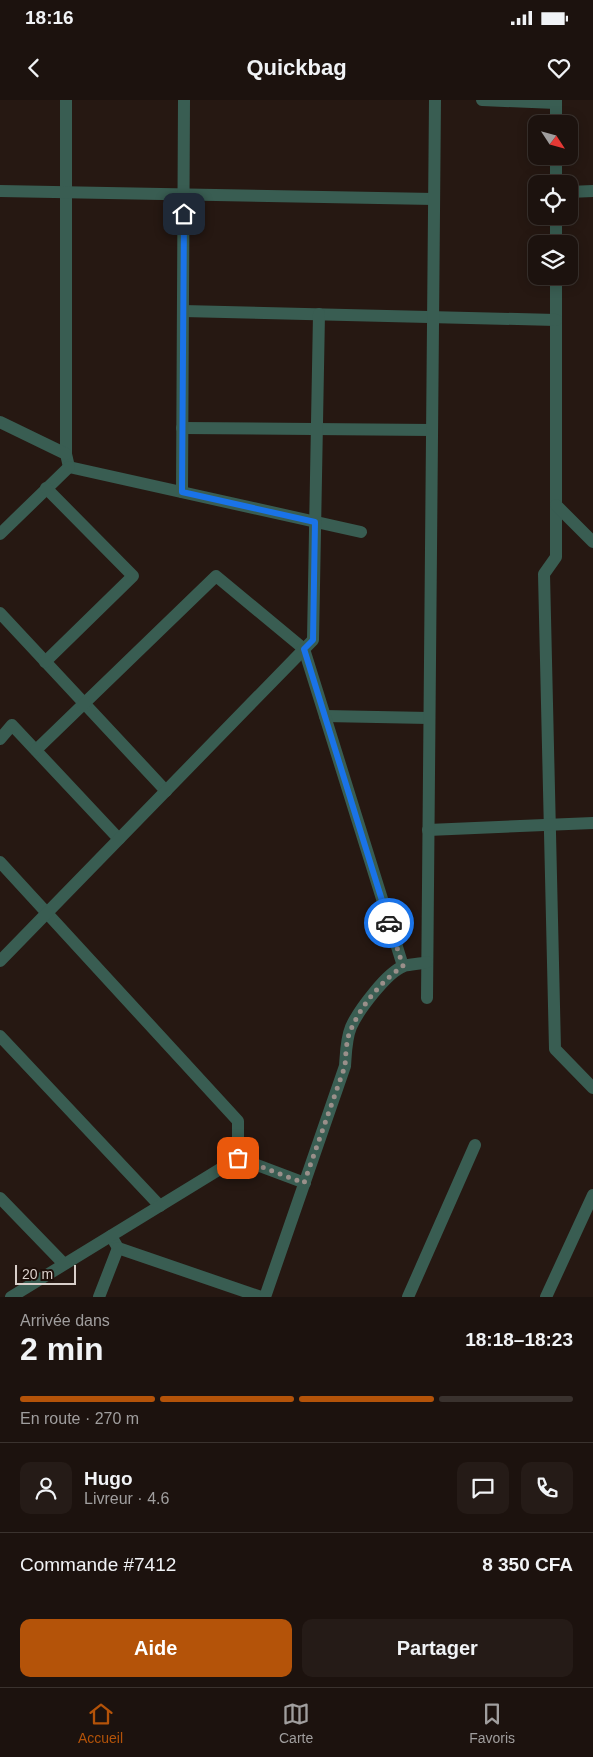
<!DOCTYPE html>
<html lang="fr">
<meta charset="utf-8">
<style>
:root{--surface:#1c120e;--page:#251b17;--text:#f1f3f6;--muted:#a09e9e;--line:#3a322e;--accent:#b45309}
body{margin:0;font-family:Helvetica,sans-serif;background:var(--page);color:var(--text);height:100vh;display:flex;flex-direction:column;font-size:19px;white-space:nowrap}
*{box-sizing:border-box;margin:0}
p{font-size:16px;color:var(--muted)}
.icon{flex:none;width:28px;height:28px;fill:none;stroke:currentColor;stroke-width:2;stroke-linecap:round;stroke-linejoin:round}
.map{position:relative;height:1197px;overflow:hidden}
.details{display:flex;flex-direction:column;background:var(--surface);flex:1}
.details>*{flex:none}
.needle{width:32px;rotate:126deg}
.buttons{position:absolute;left:528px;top:15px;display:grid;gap:10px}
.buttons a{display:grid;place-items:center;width:50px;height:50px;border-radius:10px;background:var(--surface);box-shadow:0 2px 12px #0003,0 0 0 1px var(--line);font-size:25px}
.scale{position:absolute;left:15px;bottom:12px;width:61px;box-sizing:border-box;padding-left:5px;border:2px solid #d9cfca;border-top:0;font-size:14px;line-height:18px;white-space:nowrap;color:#d9cfca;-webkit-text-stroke:4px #1d0f09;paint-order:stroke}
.pin{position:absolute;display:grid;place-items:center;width:42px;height:42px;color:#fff;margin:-21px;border-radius:10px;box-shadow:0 2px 8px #0006}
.courier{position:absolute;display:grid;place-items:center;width:50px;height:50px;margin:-25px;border:4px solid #1a73e8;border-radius:50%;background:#fff;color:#222;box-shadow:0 1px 6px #0007}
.headline em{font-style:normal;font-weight:800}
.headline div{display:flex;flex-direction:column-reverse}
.headline{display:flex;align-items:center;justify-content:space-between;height:85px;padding:0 20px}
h1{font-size:32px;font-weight:800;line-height:38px}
.bar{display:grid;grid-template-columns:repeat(4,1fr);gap:8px 5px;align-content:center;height:60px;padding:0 20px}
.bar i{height:6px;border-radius:4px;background:var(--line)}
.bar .on{background:var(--accent)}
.bar p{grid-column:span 4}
.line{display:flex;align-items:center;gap:12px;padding:0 20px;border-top:1px solid var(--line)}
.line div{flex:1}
.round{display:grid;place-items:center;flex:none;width:52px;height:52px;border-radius:10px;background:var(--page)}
.button{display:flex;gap:10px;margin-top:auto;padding:10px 20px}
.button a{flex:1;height:58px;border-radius:10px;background:var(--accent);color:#fff;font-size:20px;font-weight:800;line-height:58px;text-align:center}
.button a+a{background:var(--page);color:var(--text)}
.status{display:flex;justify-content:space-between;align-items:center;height:35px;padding:0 25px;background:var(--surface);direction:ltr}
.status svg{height:14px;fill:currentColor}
header{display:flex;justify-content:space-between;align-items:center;height:65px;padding:0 20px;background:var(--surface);font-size:22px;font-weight:800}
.tabs{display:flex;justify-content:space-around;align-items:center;height:70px;border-top:1px solid var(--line);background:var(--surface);font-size:14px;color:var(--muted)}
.tabs a{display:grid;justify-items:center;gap:2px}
.tabs .on{color:var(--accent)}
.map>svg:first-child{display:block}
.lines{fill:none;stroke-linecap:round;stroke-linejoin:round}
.minor{stroke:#395d52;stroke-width:12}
.done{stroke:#9a8f8a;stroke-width:5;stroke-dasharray:0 9}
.route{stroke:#1a73e8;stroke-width:6}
</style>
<div class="status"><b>18:16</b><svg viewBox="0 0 49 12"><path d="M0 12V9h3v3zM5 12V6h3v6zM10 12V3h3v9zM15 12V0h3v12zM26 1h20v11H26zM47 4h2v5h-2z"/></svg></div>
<header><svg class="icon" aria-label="back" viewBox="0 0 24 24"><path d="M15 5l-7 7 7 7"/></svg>Quickbag<svg class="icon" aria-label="heart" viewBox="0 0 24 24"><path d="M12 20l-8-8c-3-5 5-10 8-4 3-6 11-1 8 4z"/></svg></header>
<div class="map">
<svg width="593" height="1197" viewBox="0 0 593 1197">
<rect width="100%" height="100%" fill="#261812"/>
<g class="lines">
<g class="minor">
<path d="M66 0V354L69 367"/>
<path d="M482 0 556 3"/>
<path d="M556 0V24"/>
<path d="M556 56V84"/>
<path d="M0 91 434 99"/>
<path d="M569 92 593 91"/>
<path d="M556 144V116"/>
<path d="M556 176V457L544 474 555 949 593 988"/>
<path d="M183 211 556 220"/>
<path d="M0 322 66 354"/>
<path d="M182 328 432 330"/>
<path d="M69 367 361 432"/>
<path d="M182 392 184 0"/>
<path d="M556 405 593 442"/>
<path d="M0 434 69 367"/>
<path d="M0 513 166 691"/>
<path d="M45 562 133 476 46 388"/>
<path d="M325 616 429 618"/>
<path d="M0 639 12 625 119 739"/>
<path d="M36 650 216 476 304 549 403 866"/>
<path d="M428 730 593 723"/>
<path d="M0 762 238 1021V1058"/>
<path d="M0 861 313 540 319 214"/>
<path d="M427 898 435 0"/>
<path d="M0 936 160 1106"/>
<path d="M238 1058 305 1083"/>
<path d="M0 1098 64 1164"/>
<path d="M111 1136 118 1148 261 1197"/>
<path d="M11 1197 238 1058"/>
<path d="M99 1197 118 1148"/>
<path d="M265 1197 345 966C346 953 346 939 351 927 358 911 387 872 404 866 411 864 420 864 427 862"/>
<path d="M408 1197 475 1045"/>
<path d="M546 1197 593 1095"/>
</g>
</g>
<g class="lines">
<path class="done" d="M238 1058 304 1083 345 966C346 953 346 938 352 927 363 903 382 881 403 866L389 823"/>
<path class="route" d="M184 114 182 392 315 422 313 540 304 549 389 823"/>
</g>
</svg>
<div class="buttons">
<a><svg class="needle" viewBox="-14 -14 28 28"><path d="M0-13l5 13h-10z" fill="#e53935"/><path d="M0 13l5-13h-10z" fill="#a09e9e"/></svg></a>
<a><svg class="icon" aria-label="locate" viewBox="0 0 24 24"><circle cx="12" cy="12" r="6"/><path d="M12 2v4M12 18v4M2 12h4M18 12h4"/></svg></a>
<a><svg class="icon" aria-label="layers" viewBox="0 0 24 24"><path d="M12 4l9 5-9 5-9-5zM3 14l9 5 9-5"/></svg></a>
</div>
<div class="scale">20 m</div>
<div class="pin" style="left:238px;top:1058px;background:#ea580c"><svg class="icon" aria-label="bag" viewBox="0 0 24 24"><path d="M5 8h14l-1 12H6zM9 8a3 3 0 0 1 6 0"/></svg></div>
<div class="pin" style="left:184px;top:114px;background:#1f2937"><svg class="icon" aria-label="home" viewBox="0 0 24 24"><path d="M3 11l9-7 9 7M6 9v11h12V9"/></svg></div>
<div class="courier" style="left:389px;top:823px"><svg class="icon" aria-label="car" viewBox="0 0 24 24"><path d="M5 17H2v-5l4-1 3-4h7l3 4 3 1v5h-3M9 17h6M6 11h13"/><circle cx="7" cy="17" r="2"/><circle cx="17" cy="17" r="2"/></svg></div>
</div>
<section class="details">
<div class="headline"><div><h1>2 min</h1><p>Arrivée dans</p></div><em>18:18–18:23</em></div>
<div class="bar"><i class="on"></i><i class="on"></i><i class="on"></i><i></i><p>En route · 270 m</p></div>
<div class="line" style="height:90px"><a class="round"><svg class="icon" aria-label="person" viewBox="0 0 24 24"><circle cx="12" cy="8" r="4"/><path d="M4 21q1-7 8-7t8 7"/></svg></a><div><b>Hugo</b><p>Livreur · 4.6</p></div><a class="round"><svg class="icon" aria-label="chat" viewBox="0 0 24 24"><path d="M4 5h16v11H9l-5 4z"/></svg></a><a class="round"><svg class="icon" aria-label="phone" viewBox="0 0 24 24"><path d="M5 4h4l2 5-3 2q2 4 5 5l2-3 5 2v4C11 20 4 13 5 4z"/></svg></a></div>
<div class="line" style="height:65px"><div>Commande #7412</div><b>8 350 CFA</b></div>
<div class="button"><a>Aide</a><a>Partager</a></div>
</section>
<nav class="tabs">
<a class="on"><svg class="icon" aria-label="home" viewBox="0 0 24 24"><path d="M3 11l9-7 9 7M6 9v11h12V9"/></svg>Accueil</a>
<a><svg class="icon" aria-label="map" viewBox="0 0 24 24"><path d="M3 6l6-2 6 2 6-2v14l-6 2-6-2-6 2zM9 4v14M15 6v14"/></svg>Carte</a>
<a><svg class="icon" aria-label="saved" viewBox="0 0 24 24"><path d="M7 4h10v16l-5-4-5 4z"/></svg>Favoris</a>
</nav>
